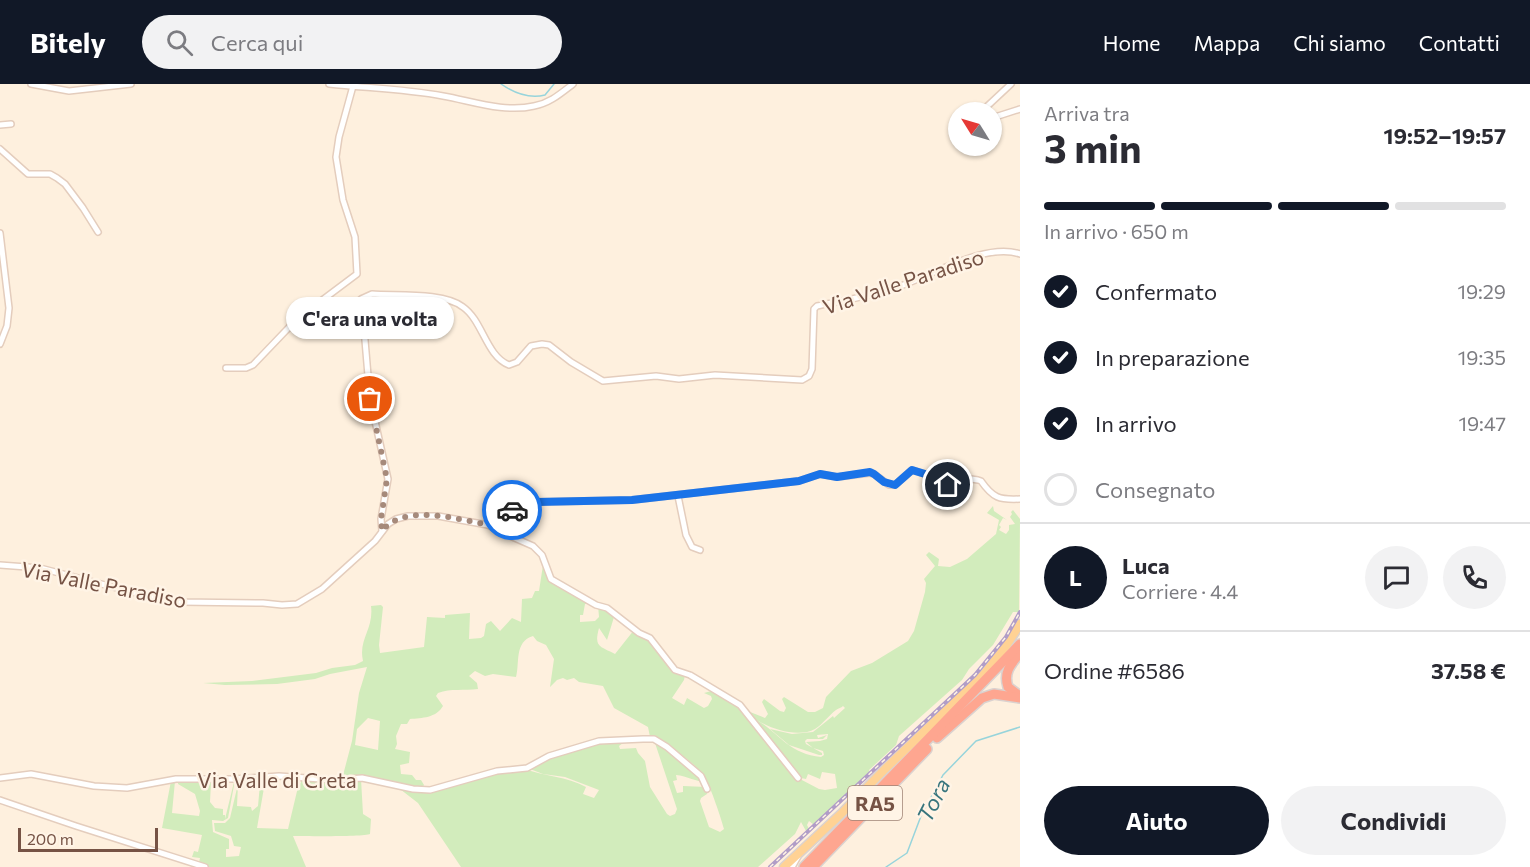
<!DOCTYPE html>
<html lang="it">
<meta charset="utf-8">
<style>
:root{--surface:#fff;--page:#f2f2f3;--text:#2b2b33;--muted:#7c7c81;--line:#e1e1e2;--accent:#111827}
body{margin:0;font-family:Commissioner,sans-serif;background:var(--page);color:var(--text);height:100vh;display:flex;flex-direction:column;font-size:22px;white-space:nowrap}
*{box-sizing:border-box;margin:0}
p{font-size:20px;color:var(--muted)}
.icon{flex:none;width:33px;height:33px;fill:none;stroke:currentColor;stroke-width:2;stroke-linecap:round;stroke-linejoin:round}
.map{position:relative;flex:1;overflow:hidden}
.drawer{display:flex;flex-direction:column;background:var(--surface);width:510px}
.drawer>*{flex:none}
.needle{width:39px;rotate:307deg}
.controls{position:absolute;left:948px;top:18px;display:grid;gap:12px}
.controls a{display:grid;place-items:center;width:54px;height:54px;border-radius:50%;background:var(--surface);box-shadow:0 2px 4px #0004;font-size:30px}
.scale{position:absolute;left:18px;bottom:15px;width:140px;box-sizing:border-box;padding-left:6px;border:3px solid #765345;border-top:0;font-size:16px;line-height:21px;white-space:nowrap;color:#765345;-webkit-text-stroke:4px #fff4e6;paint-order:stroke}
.pin{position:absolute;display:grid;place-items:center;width:51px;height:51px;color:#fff;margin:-26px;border:3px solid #fff;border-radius:50%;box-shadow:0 2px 6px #0007}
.courier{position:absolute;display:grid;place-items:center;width:60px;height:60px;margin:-30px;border:4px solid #1a73e8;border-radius:50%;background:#fff;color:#222;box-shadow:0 2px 8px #0007}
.bubble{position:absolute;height:42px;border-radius:21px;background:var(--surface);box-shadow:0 2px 4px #0004;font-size:20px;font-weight:700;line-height:42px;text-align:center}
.summary em{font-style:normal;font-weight:700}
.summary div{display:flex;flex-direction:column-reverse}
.summary{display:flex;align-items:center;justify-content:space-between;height:102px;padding:0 24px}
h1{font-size:39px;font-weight:700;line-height:45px}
.bar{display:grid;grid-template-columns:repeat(4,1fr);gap:9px 6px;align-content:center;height:72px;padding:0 24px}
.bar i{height:8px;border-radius:4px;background:var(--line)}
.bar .selected{background:var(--accent)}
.bar p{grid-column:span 4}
.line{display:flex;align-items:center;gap:15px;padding:0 24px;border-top:2px solid var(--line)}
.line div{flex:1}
.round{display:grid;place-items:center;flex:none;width:63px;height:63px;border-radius:32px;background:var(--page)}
ol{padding:0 24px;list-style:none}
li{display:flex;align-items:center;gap:18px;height:66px}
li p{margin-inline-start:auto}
li .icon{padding:6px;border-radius:50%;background:var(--accent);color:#fff;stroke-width:4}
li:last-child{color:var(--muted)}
li i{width:33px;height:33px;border:3px solid var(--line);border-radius:50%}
.action{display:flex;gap:12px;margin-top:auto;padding:12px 24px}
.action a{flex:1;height:69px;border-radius:36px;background:var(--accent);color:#fff;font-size:24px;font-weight:700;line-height:69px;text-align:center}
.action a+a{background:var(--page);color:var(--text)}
header{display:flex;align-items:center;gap:36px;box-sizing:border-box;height:84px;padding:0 30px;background:var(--accent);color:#fff}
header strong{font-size:28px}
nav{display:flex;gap:33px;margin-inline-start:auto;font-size:21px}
.search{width:420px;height:54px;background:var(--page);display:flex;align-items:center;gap:15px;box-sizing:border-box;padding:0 21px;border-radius:33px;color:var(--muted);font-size:22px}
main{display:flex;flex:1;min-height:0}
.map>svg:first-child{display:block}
.green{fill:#d2ecbc;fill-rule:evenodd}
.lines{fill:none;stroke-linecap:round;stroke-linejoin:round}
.stream{stroke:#97d4db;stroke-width:1.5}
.minor-casing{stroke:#e4cdbd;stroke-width:8}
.tertiary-casing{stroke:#e4cdbd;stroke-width:10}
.primary-casing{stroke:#dbd2cf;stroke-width:11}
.motorway-casing{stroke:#dbd2cf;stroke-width:12}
.minor{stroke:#fff;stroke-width:5}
.tertiary{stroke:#fff;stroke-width:7}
.primary{stroke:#ffd294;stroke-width:8}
.motorway{stroke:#fea690;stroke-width:9}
.rail-casing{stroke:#b19dc7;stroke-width:4}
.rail{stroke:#fff4e6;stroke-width:1.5;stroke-dasharray:4.5;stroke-linecap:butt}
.done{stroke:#a68a7b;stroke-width:6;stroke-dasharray:0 10.8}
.route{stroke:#1a73e8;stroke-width:8}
.labels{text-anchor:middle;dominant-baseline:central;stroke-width:5;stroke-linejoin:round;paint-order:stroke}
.shield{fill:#fff4e6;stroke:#9f8375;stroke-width:1.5}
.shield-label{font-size:20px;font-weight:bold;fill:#765345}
.street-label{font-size:21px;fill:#765345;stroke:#fff4e6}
.water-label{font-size:22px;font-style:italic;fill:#37757d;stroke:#fff4e6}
</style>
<header>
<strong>Bitely</strong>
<div class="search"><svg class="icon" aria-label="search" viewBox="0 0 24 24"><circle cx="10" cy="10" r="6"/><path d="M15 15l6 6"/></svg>Cerca qui</div>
<nav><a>Home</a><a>Mappa</a><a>Chi siamo</a><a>Contatti</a></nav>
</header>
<main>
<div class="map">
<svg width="1020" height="783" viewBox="0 0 1020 783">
<rect width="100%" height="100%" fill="#fef0de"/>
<g class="green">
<path d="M993 422 994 427 1007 436 1003 434 999 441 1001 443 999 446 1006 450 1009 446V441L1015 440 1010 433 1012 430 1011 428 1013 426 1020 435 1019 528H1013L993 561 969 585 962 596 899 652 896 661 869 686 870 689 814 741 809 737 807 741 809 745 806 747 801 738 795 750 758 783H461L418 719 396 702 421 706 523 684C544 693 567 692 586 703L583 710 594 714 599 706 565 693 543 690 530 685C560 665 588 658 623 659L619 662 620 665 636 664 638 669 645 677 650 703 667 730 670 732 675 730 677 725 655 659 657 657 705 698C697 698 687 692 676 691L677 696 673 697 677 709 683 708V702L706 703 707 710 701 714 700 717 709 743 720 748 724 745C721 734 711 704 706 696 696 678 668 660 650 653L648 643 614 624 603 602 579 598 574 594 567 596 563 594 557 596 550 603 554 575 546 561 537 557 533 552C514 558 520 578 516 593L493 590 485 592 475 587 469 592 477 599 478 605C464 607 451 604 438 609L436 612 443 622C436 634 422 634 410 635L407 640H401L396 652 397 660 395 665 410 668 409 679 400 681 401 690 412 691 416 696H421L424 701 422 704 402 702 362 692 342 695 352 657 359 609 367 583 330 590 315 595 277 600 225 601 203 599 252 597 316 589 332 584 355 581 363 577C358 555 374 545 371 522L381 521 383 523 379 561 380 569 424 563 427 533 445 534V531L470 529 469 555 481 554 484 552 486 540 491 537 500 547 512 534 521 538 522 515 532 514 535 507H539L543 481 550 492 595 520H585L583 531H580V538L595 537 599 533 598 521 614 533 607 556 599 544C594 563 599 562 615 570L634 546 647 553 668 579 685 591 684 596 672 614 684 621 687 614 704 624 708 622 712 615 711 612 704 609 715 606 735 619 744 629 800 695 819 705 825 706 837 704 835 690 822 688 820 695 808 690 806 695 801 694 751 633C777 645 786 670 821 673L824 671 823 667 813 664 806 658 820 657 827 655 828 650 817 651 818 654 827 651 823 655H807L805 657 806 660 822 669V671H819L789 661 770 645 792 650 813 648 833 632 834 634 845 624 843 622C841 624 839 624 836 626 829 631 823 640 815 645 795 656 757 641 745 626L765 634 768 630 762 618 764 615 780 627 784 628 786 624 782 615 784 613 808 628H815L823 624 826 613 851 587 872 579 908 557 914 547 925 508 926 499 924 495 935 482 926 471 929 468 939 475 938 482 950 483 967 475 996 450 999 436 987 429ZM368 634 380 637 378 666 355 661 357 645Z"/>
<path d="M299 694 361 695 363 730 371 735 370 750C365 753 305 752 293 752L306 783H208L197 778H199L200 774 192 773 194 767 198 768 202 751 162 744 171 697H175L172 729 199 732 200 727 195 710 178 700V697L211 698 210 718 215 724 223 725V731H225V735L234 698 215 696H235L228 734 223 737 212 736 213 748 229 755V765H226V773L239 772 241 763 234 762 231 752 215 747 214 739H225L230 734 238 700 237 722 251 723 252 727 258 722 260 700 262 697 265 698 257 744 288 745 298 703 301 698Z"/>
</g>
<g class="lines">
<g class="stream">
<path d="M501 0C514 9 529 15 545 11L554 0"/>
<path d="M886 783 907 769 921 732 943 691 976 657 1020 643"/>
</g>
<g class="minor-casing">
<g id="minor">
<path d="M31 0 69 7 131 0"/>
<path d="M329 0C367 4 406 5 443 12 472 17 504 29 534 22 550 19 560 10 573 0"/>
<path d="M981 28 1011 0"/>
<path d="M992 34 1020 25"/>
<path d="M0 41 11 40"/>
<path d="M0 65 28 90H50L57 94 65 100 83 124 98 148"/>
<path d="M0 149 9 224 7 242 0 260"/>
<path d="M226 284H246L253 281 297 235 357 190 355 153 343 116 336 73 339 53 353 2"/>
<path d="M678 412 686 451 692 463 700 466"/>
<path d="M488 441 501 448 533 462 542 471 551 495 596 521 607 524 639 549 650 554 675 586 690 591 740 621 798 694"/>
<path d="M382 447 381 435 388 395 370 315 362 221 361 215 372 210C396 212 444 208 463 223 483 237 486 272 509 281L517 278 531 262 542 260 549 261 571 278 603 297 656 292 679 295 715 291 802 296 809 292 812 285 814 225 817 222C841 217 865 213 889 206 925 196 984 157 1020 170"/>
<path d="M0 481 40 484 155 514 181 518 263 519 282 521 297 520 322 505 375 457 388 440 396 435 408 432H438L488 441 514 424 536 418 632 416 799 397 820 390 837 393 870 389 874 390 889 401H895L912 386 925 390 948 401 957 393 978 396 981 397C993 414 999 416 1020 415"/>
<path d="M0 694 31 690 94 702 127 704 176 695H234L279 692 334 696 362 694 413 705 430 706 497 687 527 684 549 672 599 657 643 655H654L667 663 701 692 707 705"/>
<path d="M0 716 76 742 205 783"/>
</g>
</g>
<g class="tertiary-casing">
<path id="tertiary" d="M791 783 797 772"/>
</g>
<g class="primary-casing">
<path id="primary" d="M784 783 841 730 885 685 984 590 1006 562 1020 540"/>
</g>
<g class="motorway-casing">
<g id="motorway">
<path d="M1020 569C1011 580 1003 588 1008 603L1020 612"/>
<path d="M937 654 982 614 994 610 1020 614"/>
<path d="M804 783 1020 560"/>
<path d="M813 783 927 665"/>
</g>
</g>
<use href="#minor" class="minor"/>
<use href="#tertiary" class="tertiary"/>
<use href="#primary" class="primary"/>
<use href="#motorway" class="motorway"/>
<g class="rail-casing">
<path id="rail" d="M770 783 975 591 1006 553 1020 528"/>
</g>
<use href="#rail" class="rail"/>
</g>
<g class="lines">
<path class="done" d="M370 315 387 395 381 435 382 447C403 419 458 435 488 441L512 426"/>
<path class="route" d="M512 426 536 418 632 416 799 397 820 390 837 393 870 388 874 390 884 398 895 401 912 386 925 390 948 401"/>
</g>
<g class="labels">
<rect class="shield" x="848" y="702" width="54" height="34" rx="4.5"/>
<g class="shield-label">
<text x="875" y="719">RA5</text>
</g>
<g class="street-label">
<text transform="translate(903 197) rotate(-18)">Via Valle Paradiso</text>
<text transform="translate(104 500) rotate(11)">Via Valle Paradiso</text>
<text x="277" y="695">Via Valle di Creta</text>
</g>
<g class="water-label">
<text transform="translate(933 716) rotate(-63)">Tora</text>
</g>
</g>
</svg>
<div class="controls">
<a><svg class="needle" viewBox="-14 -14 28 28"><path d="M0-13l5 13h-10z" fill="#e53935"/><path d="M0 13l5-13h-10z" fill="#7c7c81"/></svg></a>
</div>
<div class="scale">200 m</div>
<div class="pin" style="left:370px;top:315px;background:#ea580c"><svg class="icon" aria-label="bag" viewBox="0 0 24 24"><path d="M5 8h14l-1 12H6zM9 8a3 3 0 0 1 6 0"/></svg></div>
<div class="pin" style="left:948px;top:401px;background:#1f2937"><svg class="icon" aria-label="home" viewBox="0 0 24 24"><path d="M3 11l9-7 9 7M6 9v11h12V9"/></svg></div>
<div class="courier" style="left:512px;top:426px"><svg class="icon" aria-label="car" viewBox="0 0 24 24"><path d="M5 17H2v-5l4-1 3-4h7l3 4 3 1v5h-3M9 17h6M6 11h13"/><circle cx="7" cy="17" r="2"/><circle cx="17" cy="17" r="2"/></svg></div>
<div class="bubble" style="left:286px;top:213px;width:168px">C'era una volta</div>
</div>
<section class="drawer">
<div class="summary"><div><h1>3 min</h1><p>Arriva tra</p></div><em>19:52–19:57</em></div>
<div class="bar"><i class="selected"></i><i class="selected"></i><i class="selected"></i><i></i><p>In arrivo · 650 m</p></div>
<ol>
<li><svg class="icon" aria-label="check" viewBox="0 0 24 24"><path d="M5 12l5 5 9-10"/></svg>Confermato<p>19:29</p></li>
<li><svg class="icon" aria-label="check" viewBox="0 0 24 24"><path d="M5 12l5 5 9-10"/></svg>In preparazione<p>19:35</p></li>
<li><svg class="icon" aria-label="check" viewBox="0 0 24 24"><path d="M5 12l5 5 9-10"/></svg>In arrivo<p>19:47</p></li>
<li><i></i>Consegnato</li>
</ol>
<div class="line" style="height:108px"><b class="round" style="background:var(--accent);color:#fff">L</b><div><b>Luca</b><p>Corriere · 4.4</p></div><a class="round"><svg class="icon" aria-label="chat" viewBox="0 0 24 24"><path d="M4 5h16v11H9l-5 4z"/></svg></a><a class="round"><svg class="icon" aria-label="phone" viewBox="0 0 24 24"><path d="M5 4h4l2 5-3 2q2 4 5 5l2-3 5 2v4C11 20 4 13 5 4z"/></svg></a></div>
<div class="line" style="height:78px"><div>Ordine #6586</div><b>37.58 €</b></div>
<div class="action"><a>Aiuto</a><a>Condividi</a></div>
</section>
</main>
